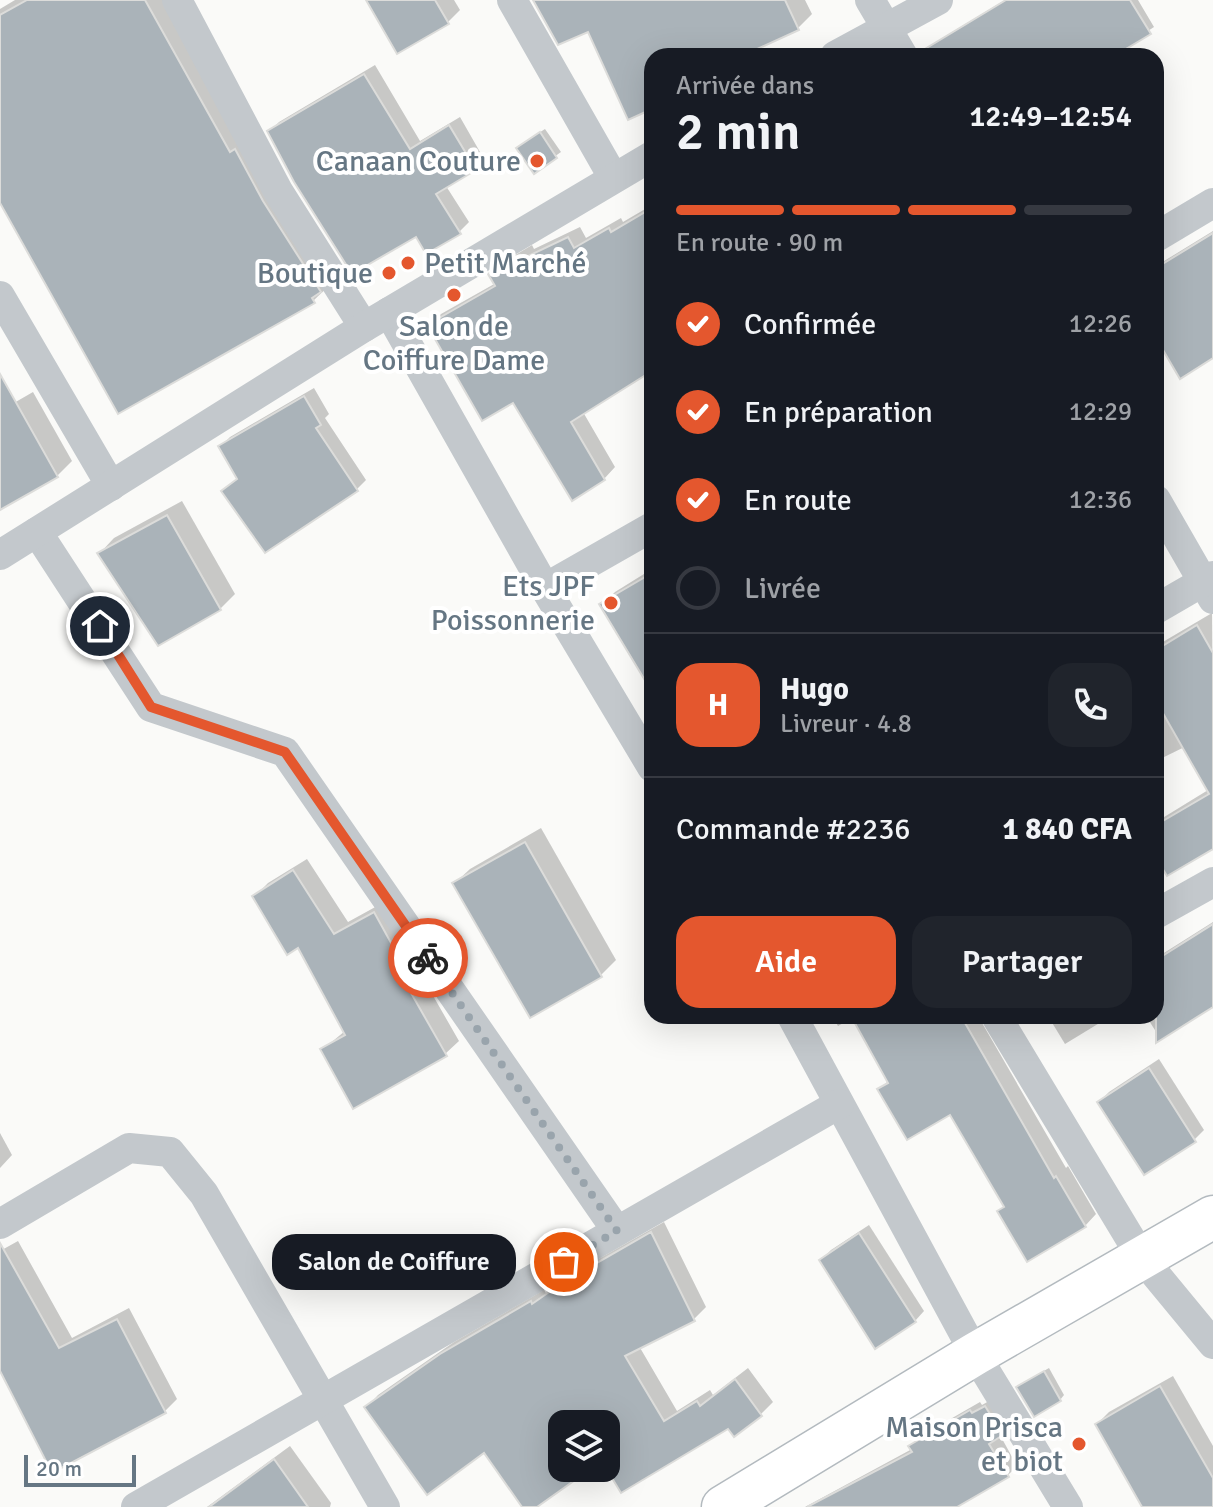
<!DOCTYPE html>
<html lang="fr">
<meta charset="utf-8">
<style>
:root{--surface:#171b24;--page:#20242c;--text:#f1f3f6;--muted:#9ea1a6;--line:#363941;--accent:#e4572e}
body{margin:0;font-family:Signika,sans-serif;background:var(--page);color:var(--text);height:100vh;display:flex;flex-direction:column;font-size:30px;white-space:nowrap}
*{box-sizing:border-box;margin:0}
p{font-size:26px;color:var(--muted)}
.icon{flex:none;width:44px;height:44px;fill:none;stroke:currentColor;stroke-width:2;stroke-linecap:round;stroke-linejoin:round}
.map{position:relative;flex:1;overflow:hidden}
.drawer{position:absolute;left:644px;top:48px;width:520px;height:976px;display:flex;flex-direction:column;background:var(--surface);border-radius:24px;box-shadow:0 8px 32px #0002}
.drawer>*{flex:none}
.tools{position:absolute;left:548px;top:1410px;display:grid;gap:16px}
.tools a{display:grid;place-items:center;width:72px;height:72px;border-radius:16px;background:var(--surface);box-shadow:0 8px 32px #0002;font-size:40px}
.scale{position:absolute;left:24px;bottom:20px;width:112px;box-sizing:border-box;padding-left:8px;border:4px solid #657683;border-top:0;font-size:22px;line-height:28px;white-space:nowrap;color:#657683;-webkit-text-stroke:6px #fff;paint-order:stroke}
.pin{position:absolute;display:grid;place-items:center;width:68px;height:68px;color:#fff;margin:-34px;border:4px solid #fff;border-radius:50%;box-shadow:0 2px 8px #0007}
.courier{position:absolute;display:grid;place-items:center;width:80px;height:80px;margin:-40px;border:6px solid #e4572e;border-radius:50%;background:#fff;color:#222;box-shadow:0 2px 10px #0007}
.bubble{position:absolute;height:56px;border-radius:24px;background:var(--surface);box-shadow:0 8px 32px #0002;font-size:26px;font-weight:600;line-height:56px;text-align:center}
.headline em{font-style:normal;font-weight:600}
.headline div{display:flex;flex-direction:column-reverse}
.headline{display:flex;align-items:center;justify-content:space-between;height:136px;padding:0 32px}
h1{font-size:52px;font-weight:600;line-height:60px}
.bar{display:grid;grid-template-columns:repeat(4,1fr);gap:12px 8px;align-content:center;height:96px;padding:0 32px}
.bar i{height:10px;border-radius:6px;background:var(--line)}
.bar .on{background:var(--accent)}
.bar p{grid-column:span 4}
.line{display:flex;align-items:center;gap:20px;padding:0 32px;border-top:2px solid var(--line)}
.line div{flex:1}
.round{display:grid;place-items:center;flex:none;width:84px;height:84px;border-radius:24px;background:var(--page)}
ol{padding:0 32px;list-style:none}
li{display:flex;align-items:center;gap:24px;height:88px}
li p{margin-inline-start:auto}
li .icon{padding:8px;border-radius:50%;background:var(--accent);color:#fff;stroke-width:4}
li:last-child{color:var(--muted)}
li i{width:44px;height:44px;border:4px solid var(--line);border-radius:50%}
.action{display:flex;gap:16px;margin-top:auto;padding:16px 32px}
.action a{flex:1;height:92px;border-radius:24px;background:var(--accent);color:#fff;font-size:32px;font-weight:600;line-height:92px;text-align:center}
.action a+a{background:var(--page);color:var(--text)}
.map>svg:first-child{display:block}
.shadow{fill:#0003}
.building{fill:#aab3b9;stroke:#dcdcda;stroke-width:2}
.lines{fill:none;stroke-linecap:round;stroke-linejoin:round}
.secondary-casing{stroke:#b3babf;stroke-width:45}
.street{stroke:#c3c8cc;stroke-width:30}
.secondary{stroke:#fff;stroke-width:42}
.done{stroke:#99a4ac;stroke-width:8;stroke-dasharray:0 14.4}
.route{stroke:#e4572e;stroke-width:10}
.poi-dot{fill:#e4572e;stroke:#fff;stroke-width:3}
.labels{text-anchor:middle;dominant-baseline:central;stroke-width:8;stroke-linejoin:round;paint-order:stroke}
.poi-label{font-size:30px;fill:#657683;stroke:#fff;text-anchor:end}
</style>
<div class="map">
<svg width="1213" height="1507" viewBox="0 0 1213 1507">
<rect width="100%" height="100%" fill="#fafaf8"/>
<g class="shadow">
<path d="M15 0H175L333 282 313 301 0 199V9Z"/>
<path d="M368 0H454L460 10 448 22Z"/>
<path d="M535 0H805L812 14 798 28 737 56H652V107L589 29Z"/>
<path d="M1005 0H1138L1154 27 1116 52V56H943L937 44 944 37Z"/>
<path d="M375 65 420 141 460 117 484 159 475 169 446 186 469 222 459 232 417 234 269 132 279 122Z"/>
<path d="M545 129 561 152 534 171 523 143Z"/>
<path d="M652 205V376L649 371 583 412 615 467 604 479 429 326 441 314 496 283 490 275 502 263 532 245 534 249 580 227 586 238 621 218 623 222Z"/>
<path d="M1213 231V356L1156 334V266Z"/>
<path d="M314 388 329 414 325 418 366 480 357 489 239 478 221 446 230 437Z"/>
<path d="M33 392 72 461 57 476 0 508V411Z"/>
<path d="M182 501 235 594 220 609 100 553 114 538Z"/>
<path d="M652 569V679L602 605 615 592Z"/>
<path d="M1212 613 1213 733 1156 761V646Z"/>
<path d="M1213 787V846L1156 855V822Z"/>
<path d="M541 828 616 960 601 975 531 1016 455 883 470 869Z"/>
<path d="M307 859 348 922 388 900 429 975 424 980 459 1041 445 1054 322 1050 345 1031 299 945 255 896 268 883Z"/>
<path d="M1213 922V1005L1160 1038 1146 1016H1156V958Z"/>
<path d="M832 1016H978L1066 1168 1068 1166 1096 1214 1085 1226 999 1212 1006 1205 950 1112 879 1090 889 1080 854 1017 838 1026Z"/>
<path d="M1048 1016H1111L1065 1044Z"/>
<path d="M1159 1059 1204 1130 1194 1140 1099 1102 1109 1092Z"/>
<path d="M0 1133 12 1155 0 1168Z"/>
<path d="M664 1222 706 1307 694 1319 639 1346 677 1411 710 1390 713 1395 748 1368 773 1402 760 1415 606 1465V1424H562V1468H589L533 1507H524L485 1450 366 1408 378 1395 454 1342 544 1290 546 1293 577 1271Z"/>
<path d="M869 1225 924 1311 915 1321 821 1260 831 1250Z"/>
<path d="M18 1241 72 1338 129 1308 177 1399 165 1411 53 1470 0 1354V1251Z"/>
<path d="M1049 1368 1064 1395 1060 1400 1023 1383Z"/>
<path d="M1173 1376 1213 1446V1507H1144L1097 1424 1109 1412Z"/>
<path d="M996 1397 1012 1424 1000 1435 1017 1466 1007 1476 953 1507H805L912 1449 911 1446 921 1436 980 1402 982 1405Z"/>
<path d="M290 1446 331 1503 330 1507H207Z"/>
</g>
<g class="building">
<path d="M27 0H145L230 152 235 149 263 201 321 292 312 298 315 303 118 414 0 203V15Z"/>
<path d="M366 0H435L449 24 397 54Z"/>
<path d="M533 0H785L799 30 742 56H652V109L628 120 588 32 558 45Z"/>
<path d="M1006 0H1130L1151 34 1114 56H921L920 52Z"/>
<path d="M364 74 410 149 449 125 476 170 436 194 461 234 426 254 416 237 352 274 294 182 267 131Z"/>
<path d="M540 132 557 158 534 174 516 148Z"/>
<path d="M652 208V371L571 422 605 480 572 501 513 403 482 421 427 325 495 286 488 274 520 255 522 259 568 237 574 248 609 228 611 232Z"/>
<path d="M1213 233V358L1180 379 1156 338V268Z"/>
<path d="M0 374 58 477 0 510Z"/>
<path d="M304 396 321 425 316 428 358 491 265 553 221 491 237 479 218 446Z"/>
<path d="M167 515 221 610 158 646 97 553Z"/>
<path d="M652 573V692L599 604Z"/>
<path d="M1197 625 1213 653V849L1167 876 1156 858V825L1209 794 1156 701V650Z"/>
<path d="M525 842 602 977 530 1018 452 883Z"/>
<path d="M293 870 334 934 374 912 417 990 411 993 447 1056 353 1109 320 1049 345 1035 298 948 287 955 252 896Z"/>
<path d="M1213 924V1007L1156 1043V960Z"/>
<path d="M851 1016H961L1054 1178 1056 1176 1086 1227 1027 1262 997 1211 1004 1207 950 1115 907 1140 877 1089 888 1083Z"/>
<path d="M1149 1068 1196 1142 1144 1175 1097 1102Z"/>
<path d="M651 1232 695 1321 625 1356 664 1421 697 1401 700 1406 735 1379 762 1416 734 1437 728 1429 621 1493 606 1468V1424H562V1468H592L537 1507H522L484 1453 427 1495 364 1407 440 1354 531 1301 532 1304 562 1283Z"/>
<path d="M859 1233 916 1322 875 1349 819 1260Z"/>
<path d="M0 1243 59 1348 117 1319 166 1413 52 1473 0 1371Z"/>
<path d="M1044 1371 1061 1401 1034 1417 1016 1387Z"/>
<path d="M1160 1386 1213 1478V1507H1142L1095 1424Z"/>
<path d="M985 1406 1003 1435 989 1444 1009 1477 957 1507H807L912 1452 908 1446 970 1410 972 1413Z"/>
<path d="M274 1459 308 1507H209Z"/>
</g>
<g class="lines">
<g class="secondary-casing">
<path id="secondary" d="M723 1507 975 1354 1213 1217"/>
</g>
<g class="street">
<path d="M177 0 278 191 364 327"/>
<path d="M512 0 613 177"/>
<path d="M870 0 903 56"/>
<path d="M835 56 938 0"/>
<path d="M1156 237 1213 203"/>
<path d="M0 296 111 486"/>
<path d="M389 312 545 588 652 767"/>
<path d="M1156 500 1213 599"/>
<path d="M37 532 151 707 285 752 617 1231"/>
<path d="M0 555 364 327 652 156"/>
<path d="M545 588 652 527"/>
<path d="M1156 609 1213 576"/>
<path d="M1156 914 1213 882"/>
<path d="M792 1016 975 1354 1068 1507"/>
<path d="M996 1016 1142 1258 1213 1344"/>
<path d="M0 1224 129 1148 170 1152 204 1194 385 1507"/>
<path d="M136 1507 839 1104"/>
</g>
<use href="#secondary" class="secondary"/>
</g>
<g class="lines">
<path class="done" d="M428 958 617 1231 564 1262"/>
<path class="route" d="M100 626 151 707 285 752 428 958"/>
</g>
<g class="poi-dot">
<circle cx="537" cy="161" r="8"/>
<circle cx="408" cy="263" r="8"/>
<circle cx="389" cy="273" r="8"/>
<circle cx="454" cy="295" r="8"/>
<circle cx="611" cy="603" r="8"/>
<circle cx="1079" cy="1444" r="8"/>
</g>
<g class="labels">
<g class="poi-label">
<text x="521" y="161">Canaan Couture</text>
<text x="424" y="263" text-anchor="start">Petit Marché</text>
<text x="373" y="273">Boutique</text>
<text x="454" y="326" text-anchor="middle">Salon de<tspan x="454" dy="34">Coiffure Dame</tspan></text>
<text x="595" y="586">Ets JPF<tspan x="595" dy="34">Poissonnerie</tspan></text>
<text x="1063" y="1427">Maison Prisca<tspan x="1063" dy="34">et biot</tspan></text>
</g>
</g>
</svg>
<div class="tools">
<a><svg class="icon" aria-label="layers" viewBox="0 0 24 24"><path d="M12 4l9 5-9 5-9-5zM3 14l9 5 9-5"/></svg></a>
</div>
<div class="scale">20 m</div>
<div class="pin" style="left:564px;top:1262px;background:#ea580c"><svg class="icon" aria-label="bag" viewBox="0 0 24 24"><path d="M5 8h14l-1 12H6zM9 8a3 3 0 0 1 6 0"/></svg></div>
<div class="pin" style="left:100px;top:626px;background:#1f2937"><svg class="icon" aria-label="home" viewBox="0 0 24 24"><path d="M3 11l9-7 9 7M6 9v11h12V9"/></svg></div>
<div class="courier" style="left:428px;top:958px"><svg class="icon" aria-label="bike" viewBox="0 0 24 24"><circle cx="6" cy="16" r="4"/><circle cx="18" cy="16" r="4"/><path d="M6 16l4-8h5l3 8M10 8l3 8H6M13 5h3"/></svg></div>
<div class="bubble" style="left:272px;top:1234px;width:244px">Salon de Coiffure</div>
<section class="drawer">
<div class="headline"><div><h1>2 min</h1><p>Arrivée dans</p></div><em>12:49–12:54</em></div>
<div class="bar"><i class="on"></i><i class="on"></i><i class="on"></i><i></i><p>En route · 90 m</p></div>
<ol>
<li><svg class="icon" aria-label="check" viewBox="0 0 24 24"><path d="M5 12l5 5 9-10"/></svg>Confirmée<p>12:26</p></li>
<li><svg class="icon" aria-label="check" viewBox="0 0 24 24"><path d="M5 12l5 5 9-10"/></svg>En préparation<p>12:29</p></li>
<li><svg class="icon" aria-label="check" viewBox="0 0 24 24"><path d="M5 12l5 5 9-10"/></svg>En route<p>12:36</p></li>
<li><i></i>Livrée</li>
</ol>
<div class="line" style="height:144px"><b class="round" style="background:var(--accent);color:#fff">H</b><div><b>Hugo</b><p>Livreur · 4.8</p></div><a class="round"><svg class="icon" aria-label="phone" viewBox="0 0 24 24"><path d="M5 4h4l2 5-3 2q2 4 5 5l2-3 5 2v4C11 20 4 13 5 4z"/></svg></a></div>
<div class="line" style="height:104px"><div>Commande #2236</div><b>1 840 CFA</b></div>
<div class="action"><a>Aide</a><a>Partager</a></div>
</section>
</div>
